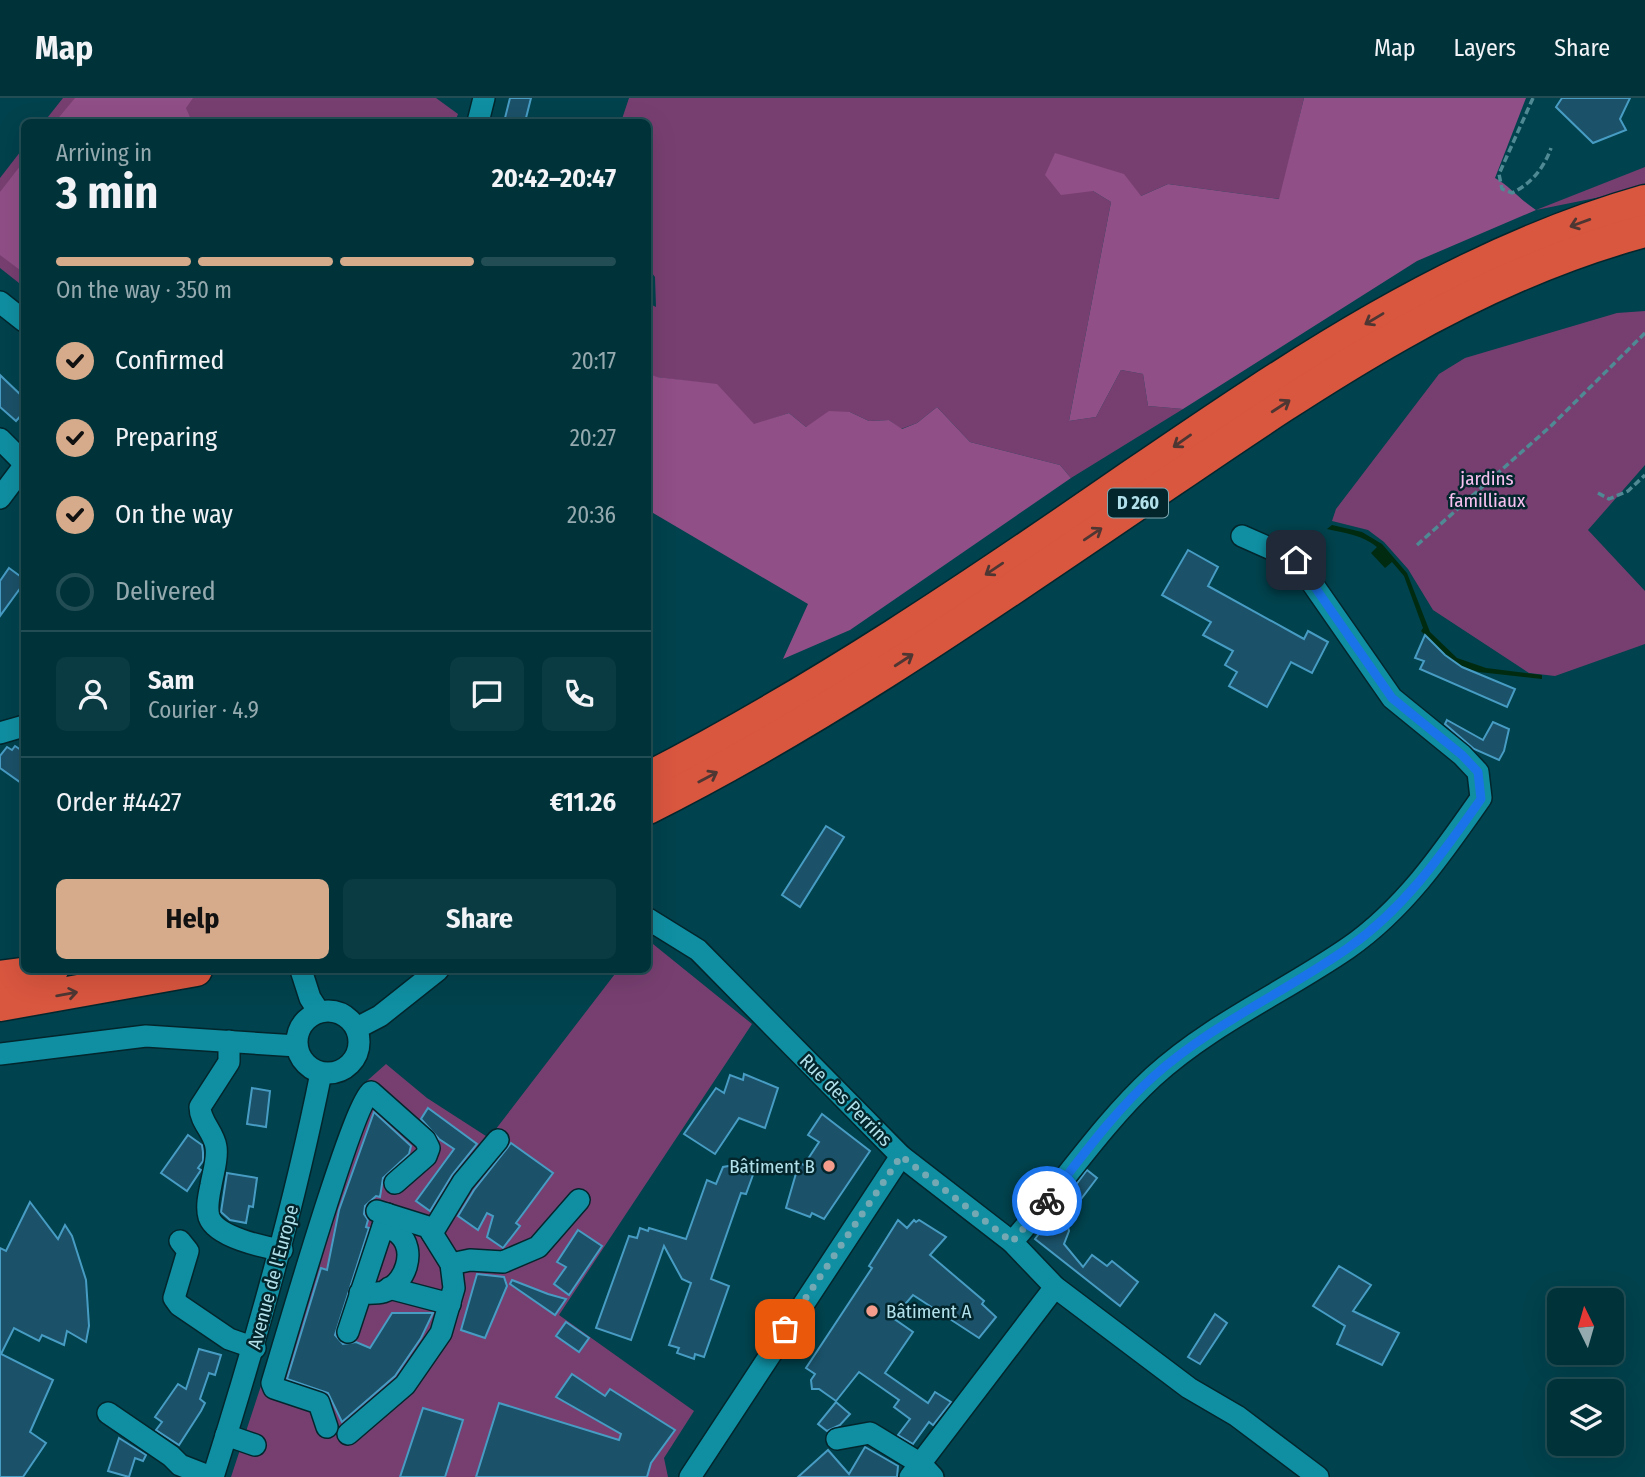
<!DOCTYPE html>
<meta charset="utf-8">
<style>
:root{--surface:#00323a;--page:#0a3a42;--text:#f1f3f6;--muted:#95aaaf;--line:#224d54;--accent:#d6ab8b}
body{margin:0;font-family:"Fira Sans Condensed",sans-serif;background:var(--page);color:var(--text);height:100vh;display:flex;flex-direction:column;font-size:26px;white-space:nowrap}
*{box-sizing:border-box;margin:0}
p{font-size:23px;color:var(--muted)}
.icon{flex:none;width:38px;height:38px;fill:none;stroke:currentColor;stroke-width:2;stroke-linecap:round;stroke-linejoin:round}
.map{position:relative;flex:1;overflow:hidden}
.sheet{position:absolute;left:21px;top:21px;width:630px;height:854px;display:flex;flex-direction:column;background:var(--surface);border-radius:10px;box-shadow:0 7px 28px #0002,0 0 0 2px var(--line)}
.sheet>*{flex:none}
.needle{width:46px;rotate:355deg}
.buttons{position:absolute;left:1547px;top:1190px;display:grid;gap:14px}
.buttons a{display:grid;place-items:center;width:77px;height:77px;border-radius:10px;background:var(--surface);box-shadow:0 7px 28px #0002,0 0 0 2px var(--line);font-size:35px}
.pin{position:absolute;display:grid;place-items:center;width:60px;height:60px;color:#fff;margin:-30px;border-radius:14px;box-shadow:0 4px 10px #0006}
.courier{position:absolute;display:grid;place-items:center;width:70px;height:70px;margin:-35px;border:5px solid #1a73e8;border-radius:50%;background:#fff;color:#222;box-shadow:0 2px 9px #0007}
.summary em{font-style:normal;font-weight:700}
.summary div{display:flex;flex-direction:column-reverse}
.summary{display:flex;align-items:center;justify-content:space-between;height:119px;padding:0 35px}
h1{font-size:46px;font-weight:700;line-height:52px}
.bar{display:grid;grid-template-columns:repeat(4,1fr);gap:10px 7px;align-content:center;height:84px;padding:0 35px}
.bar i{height:9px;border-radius:5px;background:var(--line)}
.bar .current{background:var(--accent)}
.bar p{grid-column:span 4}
.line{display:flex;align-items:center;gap:18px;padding:0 35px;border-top:2px solid var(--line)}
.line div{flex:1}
.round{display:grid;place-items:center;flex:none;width:74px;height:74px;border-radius:10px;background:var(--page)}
ol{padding:0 35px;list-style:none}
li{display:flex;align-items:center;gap:21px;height:77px}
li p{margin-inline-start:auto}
li .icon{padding:7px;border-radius:50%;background:var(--accent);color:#111;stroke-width:4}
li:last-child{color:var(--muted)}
li i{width:38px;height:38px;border:4px solid var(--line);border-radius:50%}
.button{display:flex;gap:14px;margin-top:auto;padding:14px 35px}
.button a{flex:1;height:80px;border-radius:10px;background:var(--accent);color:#111;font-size:28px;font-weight:700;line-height:80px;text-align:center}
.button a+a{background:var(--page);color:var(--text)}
header{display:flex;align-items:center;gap:42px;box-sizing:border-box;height:98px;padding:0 35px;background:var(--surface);border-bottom:2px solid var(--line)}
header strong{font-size:33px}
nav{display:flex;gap:38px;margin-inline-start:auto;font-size:24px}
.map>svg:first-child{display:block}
.green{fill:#773f70}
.forest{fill:#904f87}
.water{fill:#002b10}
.building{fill:#1b5169;stroke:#479cc4;stroke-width:2}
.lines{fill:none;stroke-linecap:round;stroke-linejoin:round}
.minor-casing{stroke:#03262d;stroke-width:24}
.highway-casing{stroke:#03262d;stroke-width:35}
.path{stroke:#4f8993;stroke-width:3.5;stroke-dasharray:7 3.5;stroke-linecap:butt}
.minor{stroke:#108fa2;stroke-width:21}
.highway{stroke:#d9563f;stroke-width:32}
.oneway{stroke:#4e3733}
.done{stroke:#74a9b4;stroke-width:7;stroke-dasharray:0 12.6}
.route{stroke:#1a73e8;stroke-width:9}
.poi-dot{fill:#f49d8c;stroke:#03262d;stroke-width:2.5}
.labels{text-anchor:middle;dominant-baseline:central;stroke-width:5;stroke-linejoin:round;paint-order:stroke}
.shield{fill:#03262d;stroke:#7ea9b2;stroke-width:2}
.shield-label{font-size:18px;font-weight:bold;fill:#b2e1eb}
.park-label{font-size:19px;fill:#f8c1ef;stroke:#03262d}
.street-label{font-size:19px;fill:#b2e1eb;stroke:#03262d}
.poi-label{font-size:19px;fill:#b2e1eb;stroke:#03262d;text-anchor:end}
</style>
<header>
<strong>Map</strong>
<nav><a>Map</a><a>Layers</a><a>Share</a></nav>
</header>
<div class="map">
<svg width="1645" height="1379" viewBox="0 0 1645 1379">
<rect width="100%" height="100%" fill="#00424d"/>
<g class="green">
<path d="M63 0H436L458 16 455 24H44Z"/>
<path d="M629 0H1304L1280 101 1168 86 1141 98 1093 93 1111 104 1069 323 1096 319 1121 272 1143 276 1148 308 1183 311 1071 380 1060 367 970 344 937 309 917 325 901 331 889 322 869 323 850 314 806 329 789 315 754 327 717 287 656 279 648 275V205L656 209 655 179 648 170V24H621Z"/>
<path d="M24 49V189L0 170V80Z"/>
<path d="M1645 69V90L1536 112Z"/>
<path d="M1645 213V367L1588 432 1645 493V546L1555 578 1529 575 1433 512 1408 471 1384 444 1368 432 1332 423 1336 411 1439 276 1465 260 1617 215Z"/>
<path d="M648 842 752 926 559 1217 694 1313 664 1360 668 1379H231L359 990 386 966 427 1000 489 1040 618 872H648Z"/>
</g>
<g class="forest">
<path d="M75 0H193L186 10 192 24H55Z"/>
<path d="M1304 0H1526L1495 80C1510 88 1520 102 1536 112L1417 163 1183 311 1148 308 1143 276 1121 272 1096 319 1069 323 1111 104 1093 93 1061 97 1045 77 1055 55 1124 76 1141 98 1168 86 1279 101Z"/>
<path d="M24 63V175L0 157V94Z"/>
<path d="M648 275 657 279 717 286 754 326 789 315 806 329 829 313 850 314 869 323 889 322 902 331 917 325 937 309 970 344 1060 367 1071 380 850 532 783 561 808 506 648 412Z"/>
</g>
<path class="water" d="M1332 427 1362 434 1382 446 1407 475 1430 534 1457 560 1486 570 1542 577V581L1479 574 1462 569 1445 557 1421 533 1423 530 1404 478 1392 464 1385 470 1371 455 1377 449C1363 437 1344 435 1327 431Z"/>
<g class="building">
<path d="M510 0H531L525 24H504Z"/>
<path d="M1562 0H1630L1620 21 1626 32 1593 45 1556 9Z"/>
<path d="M0 277 24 300V314L16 323 0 309Z"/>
<path d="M1188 452 1218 469 1208 488 1304 541 1308 533 1328 544 1312 575 1291 564 1267 609 1229 588 1237 574 1225 567 1233 553 1203 537 1211 524 1162 497Z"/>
<path d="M9 470 24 481V485L0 518V483Z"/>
<path d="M1425 537 1445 557 1462 569 1515 591 1507 609 1420 571 1424 563 1415 560Z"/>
<path d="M1447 622 1483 642 1493 624 1509 631 1504 653 1499 662 1474 651 1445 626Z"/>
<path d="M15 648 24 654V687L0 670V658L7 649 12 652Z"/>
<path d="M826 728 844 739 800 809 782 797Z"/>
<path d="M744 976 778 990 765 1030 739 1020 715 1056 684 1036 716 990 724 995 730 977 743 982Z"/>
<path d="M252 990 270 993 266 1029 247 1026Z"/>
<path d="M428 1010 477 1046 452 1077 430 1113 416 1103 454 1051 439 1041 421 1021Z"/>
<path d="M374 1014 411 1048 409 1056 383 1080 380 1099 376 1098 365 1108 364 1116 368 1122 366 1129 369 1130 335 1237 343 1246 356 1244 370 1250 392 1215H433L421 1240 395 1278 342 1324 328 1295 287 1281 321 1170 327 1172 339 1112Z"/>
<path d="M822 1016 870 1053 824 1121 812 1115 810 1119 786 1110 799 1065 804 1067 819 1044 808 1037Z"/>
<path d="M188 1037 202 1047 203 1054V1063L198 1070 201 1072 187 1093 161 1075Z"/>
<path d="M511 1045 553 1075 516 1125 520 1128 503 1150 487 1139 493 1118 487 1115 478 1132 458 1118 474 1092Z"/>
<path d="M758 1063 746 1096 741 1095 711 1181 729 1188 704 1259 695 1256 694 1261 677 1255 679 1250 669 1247 691 1185 682 1181 664 1148 631 1242 596 1230 629 1138 637 1140 640 1130 648 1133 649 1130 686 1141 707 1082 716 1086 723 1069Z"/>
<path d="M1087 1072 1097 1080 1066 1121 1069 1133 1064 1146 1083 1169 1092 1157 1107 1168 1112 1163 1138 1184 1120 1208 1035 1141Z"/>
<path d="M227 1075 257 1080 253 1109 249 1108 246 1125 230 1122 221 1114Z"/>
<path d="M30 1104 58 1141 65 1127 72 1138 86 1182 89 1228 86 1244 67 1233 64 1247 42 1237 39 1243 14 1230 1 1256 53 1282 30 1334 46 1345 23 1379H0V1150L6 1153Z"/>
<path d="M898 1122 907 1130 914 1122 916 1124 919 1122 946 1139 930 1157 984 1203 982 1206 996 1219 979 1240 913 1197 893 1220 913 1234 885 1275 928 1305 935 1294 951 1304 933 1327 929 1324 913 1346 898 1337 910 1321 894 1309 899 1302 859 1274 836 1303 819 1291H812L811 1282 815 1276 806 1270 872 1170 869 1168Z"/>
<path d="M578 1132 602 1148 569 1197 554 1186 566 1169 557 1164Z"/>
<path d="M1339 1168 1371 1187 1353 1213 1399 1235 1382 1267 1337 1246 1345 1228 1313 1208Z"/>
<path d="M477 1176 504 1179 507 1188 485 1240 461 1232Z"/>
<path d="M512 1182 548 1196 566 1201 555 1217 510 1186Z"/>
<path d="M1215 1216 1227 1225 1200 1266 1188 1259Z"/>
<path d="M566 1224 589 1240 579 1254 556 1238Z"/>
<path d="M199 1251 221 1257 215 1277 209 1275 200 1301 205 1305 201 1313 179 1347 156 1332 162 1324 155 1319 178 1286 186 1291Z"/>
<path d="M572 1276 605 1298 610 1291 675 1332 651 1365 647 1379H476L499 1305 619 1342 621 1336 556 1299Z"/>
<path d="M836 1304 850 1316 840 1327 827 1333 818 1326Z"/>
<path d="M423 1310 463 1322 445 1379H400Z"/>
<path d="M119 1340 146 1357 143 1363 135 1360 129 1379 108 1373Z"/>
<path d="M865 1349 898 1368 897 1379H798L828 1352 849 1376Z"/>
</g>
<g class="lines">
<g class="minor-casing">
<g id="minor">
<path d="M478 24 484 0"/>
<path d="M0 204 24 223"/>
<path d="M0 341 24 365"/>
<path d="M0 400 24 368"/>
<path d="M0 635 24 628"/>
<path d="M648 821 698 852 901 1058 1012 1144 1055 1189 1189 1290 1237 1318 1318 1379"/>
<path d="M301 872 310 900 319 914"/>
<circle cx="328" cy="944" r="31"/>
<path d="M357 930 380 918 438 872"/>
<path d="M229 943V964L200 1009C200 1024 214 1034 216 1049 218 1061 213 1075 211 1087 209 1097 206 1109 209 1119 216 1139 263 1149 282 1152"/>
<path d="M0 956 146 938 297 948"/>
<path d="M432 1135 463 1084 498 1042"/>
<path d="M180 1143 188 1153 174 1200 179 1207 229 1241 255 1250"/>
<path d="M1012 1144C1060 1090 1100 1028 1153 979 1211 926 1284 894 1348 850 1404 811 1442 756 1481 700L1478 674 1462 657 1392 600 1296 462 1242 438"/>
<path d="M451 1166 470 1162 503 1164 538 1149 579 1102"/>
<path d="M389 1190 450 1206"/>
<path d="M360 1195C367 1195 376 1196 383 1194 405 1187 418 1152 398 1135 394 1132 388 1131 383 1129"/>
<path d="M348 1234 387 1116"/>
<path d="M108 1315 171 1358 180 1367 211 1379"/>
<path d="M327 1329 319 1305 274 1290 272 1285C284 1246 353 1006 371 994L425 1042 429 1050 426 1058 395 1085"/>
<path d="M348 1336 405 1287 441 1235 454 1190 451 1166 428 1129 377 1113"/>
<path d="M226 1337 255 1347"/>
<path d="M837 1341 870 1335 921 1366 933 1379"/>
<path d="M213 1379C256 1244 293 1114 321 975"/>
<path d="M690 1379 901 1058"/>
<path d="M910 1379 1055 1189"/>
</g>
</g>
<g class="highway-casing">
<g id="highway">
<path d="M648 680C817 593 974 487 1130 379 1291 269 1455 157 1645 103"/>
<path d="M648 710C827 620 990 506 1155 394 1308 290 1464 181 1645 133"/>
<path d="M0 879 52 872"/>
<path d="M0 907 196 872"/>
</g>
</g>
<g class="path">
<path d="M1533 0 1499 76 1502 91 1512 95C1531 86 1544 70 1551 50"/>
<path d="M1598 395 1609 401 1628 393 1645 377"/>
<path d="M1417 447 1552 327 1645 235"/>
</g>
<use href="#minor" class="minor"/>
<use href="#highway" class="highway"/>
</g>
<defs><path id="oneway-shaft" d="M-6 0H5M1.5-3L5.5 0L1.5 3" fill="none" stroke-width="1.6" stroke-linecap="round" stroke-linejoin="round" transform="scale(1.75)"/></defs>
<g class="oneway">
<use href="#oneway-shaft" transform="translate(1580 125) rotate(160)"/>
<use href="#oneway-shaft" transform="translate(1374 221) rotate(149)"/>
<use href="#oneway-shaft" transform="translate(1281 308) rotate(-33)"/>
<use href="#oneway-shaft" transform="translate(1182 343) rotate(145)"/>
<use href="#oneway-shaft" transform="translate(1093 436) rotate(-34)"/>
<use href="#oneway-shaft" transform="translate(994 471) rotate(146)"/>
<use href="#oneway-shaft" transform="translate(904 562) rotate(-33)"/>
<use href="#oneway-shaft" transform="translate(708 679) rotate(-28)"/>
<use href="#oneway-shaft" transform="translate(67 896) rotate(-10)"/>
</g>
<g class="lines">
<path class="done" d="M785 1231 901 1058 1012 1144 1047 1103"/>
<path class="route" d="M1047 1103C1081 1060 1113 1015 1154 978 1212 926 1284 895 1348 850 1405 810 1442 756 1481 701L1478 674 1462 657 1392 600 1296 462"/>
</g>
<g class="poi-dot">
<circle cx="829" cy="1068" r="7"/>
<circle cx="872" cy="1213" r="7"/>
</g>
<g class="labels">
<rect class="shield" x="1108" y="390.5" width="60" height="29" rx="5"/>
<g class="shield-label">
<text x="1138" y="405">D 260</text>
</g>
<g class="park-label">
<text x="1487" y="380">jardins<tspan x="1487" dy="22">familliaux</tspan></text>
</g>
<g class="street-label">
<text transform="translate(846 1002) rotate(45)">Rue des Perrins</text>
<text transform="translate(273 1179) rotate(-75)">Avenue de l'Europe</text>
</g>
<g class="poi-label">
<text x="815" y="1068">Bâtiment B</text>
<text x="886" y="1213" text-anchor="start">Bâtiment A</text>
</g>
</g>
</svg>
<div class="buttons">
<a><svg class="needle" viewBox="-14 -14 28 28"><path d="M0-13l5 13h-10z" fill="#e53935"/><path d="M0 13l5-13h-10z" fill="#95aaaf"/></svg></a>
<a><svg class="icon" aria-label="layers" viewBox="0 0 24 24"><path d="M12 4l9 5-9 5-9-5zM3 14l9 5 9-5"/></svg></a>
</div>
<div class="pin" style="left:785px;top:1231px;background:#ea580c"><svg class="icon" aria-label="bag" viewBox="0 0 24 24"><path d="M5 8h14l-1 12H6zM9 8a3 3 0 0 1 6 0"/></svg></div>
<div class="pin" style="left:1296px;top:462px;background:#1f2937"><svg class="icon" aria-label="home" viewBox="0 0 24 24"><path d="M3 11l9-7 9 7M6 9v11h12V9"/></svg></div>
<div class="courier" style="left:1047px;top:1103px"><svg class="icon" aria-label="bike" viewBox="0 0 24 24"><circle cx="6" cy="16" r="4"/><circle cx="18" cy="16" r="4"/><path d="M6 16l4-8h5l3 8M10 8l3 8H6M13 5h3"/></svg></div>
<section class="sheet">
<div class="summary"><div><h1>3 min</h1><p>Arriving in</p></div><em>20:42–20:47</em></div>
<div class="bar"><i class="current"></i><i class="current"></i><i class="current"></i><i></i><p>On the way · 350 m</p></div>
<ol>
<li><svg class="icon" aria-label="check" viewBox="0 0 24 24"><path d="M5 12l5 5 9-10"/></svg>Confirmed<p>20:17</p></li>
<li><svg class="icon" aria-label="check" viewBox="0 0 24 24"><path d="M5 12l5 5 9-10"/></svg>Preparing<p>20:27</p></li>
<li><svg class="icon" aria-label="check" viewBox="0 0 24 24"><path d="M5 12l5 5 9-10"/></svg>On the way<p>20:36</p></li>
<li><i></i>Delivered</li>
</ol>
<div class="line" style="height:126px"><a class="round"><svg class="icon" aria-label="person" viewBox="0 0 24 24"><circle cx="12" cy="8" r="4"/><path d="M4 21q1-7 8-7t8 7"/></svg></a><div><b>Sam</b><p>Courier · 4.9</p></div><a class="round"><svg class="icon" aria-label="chat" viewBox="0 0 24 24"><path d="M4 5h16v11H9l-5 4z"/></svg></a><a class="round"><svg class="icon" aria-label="phone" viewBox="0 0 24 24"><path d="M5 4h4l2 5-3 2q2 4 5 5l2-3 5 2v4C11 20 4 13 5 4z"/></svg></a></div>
<div class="line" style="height:91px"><div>Order #4427</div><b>€11.26</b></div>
<div class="button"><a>Help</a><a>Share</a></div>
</section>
</div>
